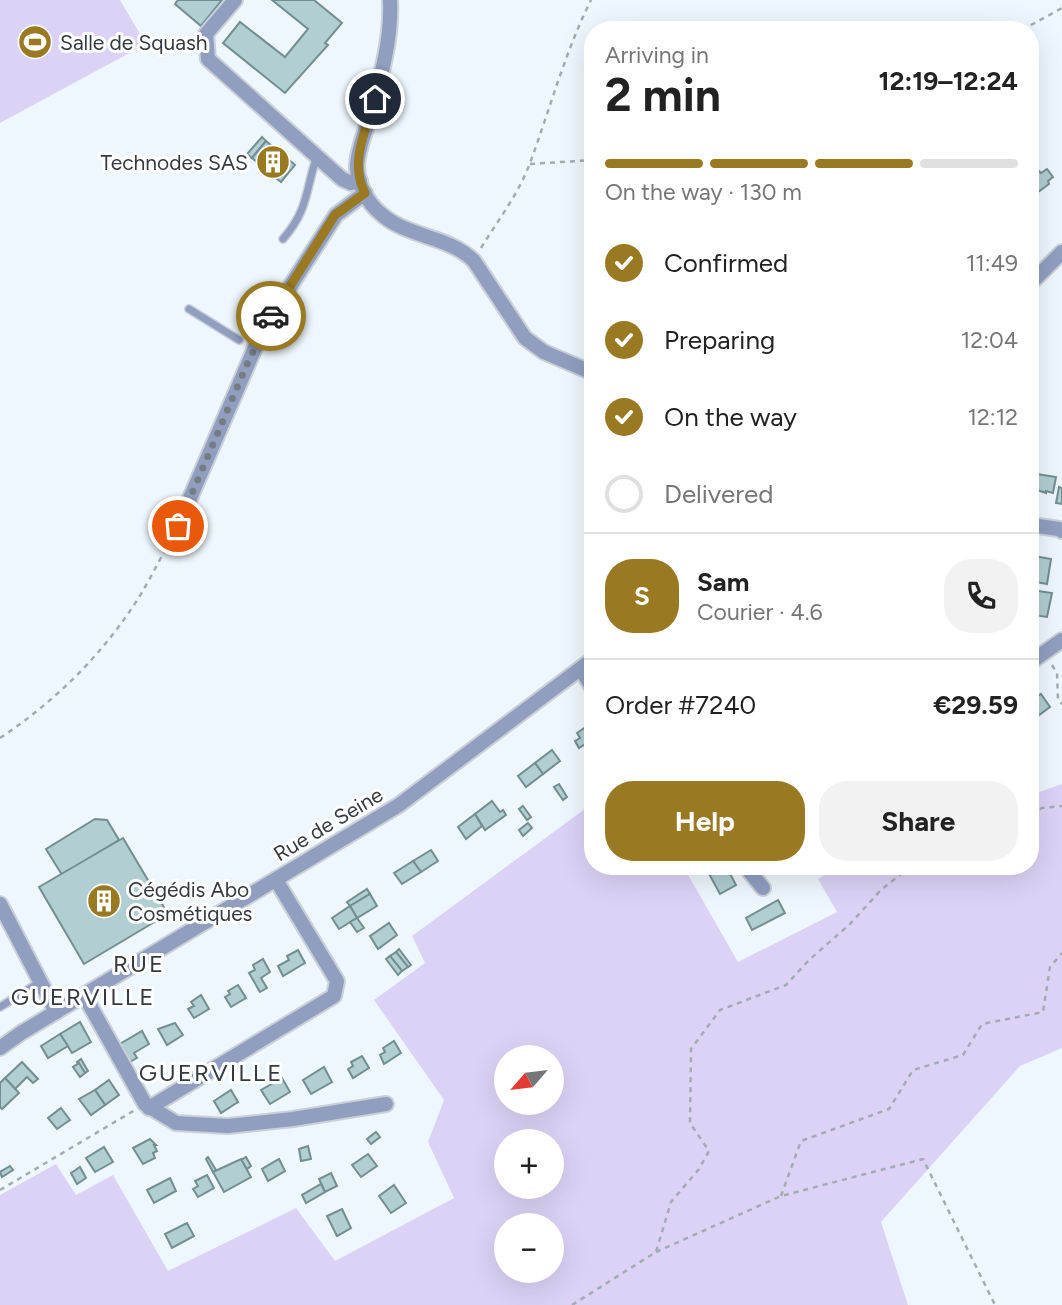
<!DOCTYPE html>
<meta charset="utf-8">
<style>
:root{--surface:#fff;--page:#f2f2f2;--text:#222;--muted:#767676;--line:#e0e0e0;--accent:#997922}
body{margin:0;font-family:Figtree,sans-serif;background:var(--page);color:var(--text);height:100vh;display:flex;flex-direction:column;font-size:26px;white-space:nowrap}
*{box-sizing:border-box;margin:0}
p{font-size:23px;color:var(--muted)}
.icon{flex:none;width:38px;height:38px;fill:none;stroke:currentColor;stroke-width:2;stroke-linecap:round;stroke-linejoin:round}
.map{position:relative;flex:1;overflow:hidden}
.drawer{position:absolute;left:584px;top:21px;width:455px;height:854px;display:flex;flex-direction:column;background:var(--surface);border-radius:28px;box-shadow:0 7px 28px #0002}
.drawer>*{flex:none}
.needle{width:46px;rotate:242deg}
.tools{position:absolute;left:494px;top:1045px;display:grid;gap:14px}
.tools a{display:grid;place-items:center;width:70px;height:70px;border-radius:50%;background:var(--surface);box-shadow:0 7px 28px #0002;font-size:35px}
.pin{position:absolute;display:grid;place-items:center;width:60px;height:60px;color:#fff;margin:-30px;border:4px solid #fff;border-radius:50%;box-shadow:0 2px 7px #0007}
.courier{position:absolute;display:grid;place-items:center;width:70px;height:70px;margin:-35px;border:5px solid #997922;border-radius:50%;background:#fff;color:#222;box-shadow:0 2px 9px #0007}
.summary em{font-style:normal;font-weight:700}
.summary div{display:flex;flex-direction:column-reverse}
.summary{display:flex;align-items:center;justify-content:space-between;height:119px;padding:0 21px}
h1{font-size:46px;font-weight:700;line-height:52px}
.bar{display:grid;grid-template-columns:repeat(4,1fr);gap:10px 7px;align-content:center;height:84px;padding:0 21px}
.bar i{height:9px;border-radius:5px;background:var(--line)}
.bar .on{background:var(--accent)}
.bar p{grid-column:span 4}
.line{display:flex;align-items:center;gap:18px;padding:0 21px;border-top:2px solid var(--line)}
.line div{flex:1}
.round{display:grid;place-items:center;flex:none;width:74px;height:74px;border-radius:28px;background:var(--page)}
ol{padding:0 21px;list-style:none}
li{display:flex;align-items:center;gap:21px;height:77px}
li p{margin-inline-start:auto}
li .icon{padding:7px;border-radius:50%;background:var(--accent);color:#fff;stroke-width:4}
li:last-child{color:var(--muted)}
li i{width:38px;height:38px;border:4px solid var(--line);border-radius:50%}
.button{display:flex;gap:14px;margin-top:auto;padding:14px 21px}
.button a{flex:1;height:80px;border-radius:28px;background:var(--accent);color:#fff;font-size:28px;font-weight:700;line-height:80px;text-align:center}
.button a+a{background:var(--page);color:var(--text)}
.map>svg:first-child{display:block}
.green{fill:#dcd2f6;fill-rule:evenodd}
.building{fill:#b1ced3;stroke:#728e92;stroke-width:2}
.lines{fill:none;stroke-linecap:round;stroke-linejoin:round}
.service-casing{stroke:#c9d1d8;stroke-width:10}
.minor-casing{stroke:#c9d1d8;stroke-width:18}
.tertiary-casing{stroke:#c9d1d8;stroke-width:18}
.path{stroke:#a3acb2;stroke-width:2.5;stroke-dasharray:5 5;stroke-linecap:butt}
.service{stroke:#919ec0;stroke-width:7}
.minor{stroke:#919ec0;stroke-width:14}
.tertiary{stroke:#919ec0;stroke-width:14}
.done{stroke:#747d83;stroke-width:7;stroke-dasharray:0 12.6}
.route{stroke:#997922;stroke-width:9}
.labels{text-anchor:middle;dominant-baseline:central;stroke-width:6;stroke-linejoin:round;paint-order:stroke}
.poi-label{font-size:21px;fill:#333b42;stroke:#fff;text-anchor:start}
.street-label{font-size:21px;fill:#333b42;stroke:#fff}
.quarter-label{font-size:24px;letter-spacing:2px;fill:#333b42;stroke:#fff}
</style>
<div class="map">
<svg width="1062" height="1305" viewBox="0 0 1062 1305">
<rect width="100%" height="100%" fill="#eef7fd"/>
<g class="green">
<path d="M0 0H120L146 44 0 123Z"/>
<path d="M1062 784V1048L1020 1066 881 1222 908 1305H0V1195L56 1164 76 1195 113 1175 168 1271 296 1208 335 1261 454 1198 428 1142 444 1100 374 1000 425 963 412 936 593 803V866H683L738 962 837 912 818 879 839 866H1031V795ZM506 1057H551V1102H506ZM551 1141V1186H506V1141ZM551 1225V1270H506V1225Z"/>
</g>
<g class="building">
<path d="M178 0H222L201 26 175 4Z"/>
<path d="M272 0H314L342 23 325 43 328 45 285 93 223 43 240 22 285 57 308 29Z"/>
<path d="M262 137 266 141 252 158 247 154Z"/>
<path d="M266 141 295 165 281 182 252 158Z"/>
<path d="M1047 169 1053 177 1048 181 1049 184 1033 196 1031 177 1039 171 1041 173Z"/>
<path d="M1031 473 1056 477 1053 493 1046 491V493L1031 488Z"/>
<path d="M1059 487 1062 488V504L1056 503Z"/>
<path d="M1034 556 1051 559 1047 584 1031 581Z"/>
<path d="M1038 591 1052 593 1047 617 1033 615Z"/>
<path d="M1041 694 1050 707 1031 721V701Z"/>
<path d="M593 722V739L579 748 575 741 580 738 577 733Z"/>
<path d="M552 750 560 761 543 774 535 763Z"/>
<path d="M535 763 543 774 526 787 518 776Z"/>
<path d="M559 784 567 797 563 800 554 787Z"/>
<path d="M492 801 500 812 503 810 506 815 485 830 475 814Z"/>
<path d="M523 806 531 817 527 820 519 809Z"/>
<path d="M475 814 482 826 466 839 458 827Z"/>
<path d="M95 819 107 820 119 840 62 875 46 849Z"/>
<path d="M528 823 532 828 523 836 519 830Z"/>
<path d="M123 838 168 914 84 964 39 887Z"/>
<path d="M431 850 438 861 421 872 413 861Z"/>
<path d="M413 861 421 872 402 884 394 873Z"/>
<path d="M719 866H726L736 885 720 894 708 872Z"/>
<path d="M367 889 370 894 350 906 347 902Z"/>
<path d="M370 894 377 906 357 918 350 906Z"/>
<path d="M778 900 785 913 752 930 746 918Z"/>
<path d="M350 906 357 918 339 929 332 918Z"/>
<path d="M357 918 364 928 357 932 350 922Z"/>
<path d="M389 923 397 935 378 949 370 936Z"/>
<path d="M399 949 411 965 408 967 396 952Z"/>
<path d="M298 950 305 963 283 976 278 966 289 960 287 956Z"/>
<path d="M396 952 408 967 402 971 390 956Z"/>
<path d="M390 956 402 971 398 975 386 959Z"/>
<path d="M263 959 270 972 261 978 267 988 260 992 249 973 255 970 253 965Z"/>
<path d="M238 985 246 998 231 1007 225 997 230 994 228 991Z"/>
<path d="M201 995 209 1009 194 1018 188 1009 194 1006 191 1002Z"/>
<path d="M80 1022 91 1042 72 1053 60 1034Z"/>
<path d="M175 1023 183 1035 167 1045 158 1029Z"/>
<path d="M142 1031 149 1044 134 1053 137 1058 128 1063 118 1045Z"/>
<path d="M60 1034 68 1046 48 1058 41 1046Z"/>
<path d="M394 1041 401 1053 384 1064 380 1055 385 1052 383 1048Z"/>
<path d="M362 1056 369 1068 353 1078 348 1069 353 1066 351 1062Z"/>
<path d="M81 1059 88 1071 85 1073 77 1062Z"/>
<path d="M22 1062 38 1079 33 1083 27 1077 15 1089 5 1078Z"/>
<path d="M79 1063 85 1073 80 1077 73 1067Z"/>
<path d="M324 1067 332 1082 311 1094 303 1080Z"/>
<path d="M5 1078 19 1093 2 1109 0 1107V1083Z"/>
<path d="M282 1078 290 1092 270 1104 261 1090Z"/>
<path d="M109 1080 119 1095 105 1105 95 1090Z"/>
<path d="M95 1090 105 1105 91 1115 79 1099Z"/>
<path d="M231 1090 238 1102 221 1113 214 1101Z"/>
<path d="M61 1108 70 1120 57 1129 48 1118Z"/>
<path d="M376 1132 380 1137 371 1144 367 1139Z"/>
<path d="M150 1139 156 1145H154L157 1151 153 1153 155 1158 143 1164 133 1148Z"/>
<path d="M308 1146 311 1159 301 1161 299 1149Z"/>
<path d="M104 1147 113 1162 95 1172 86 1158Z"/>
<path d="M368 1154 377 1166 361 1177 352 1165Z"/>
<path d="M208 1157 216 1170 213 1172 206 1159Z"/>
<path d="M246 1157 251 1166 247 1169 241 1160Z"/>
<path d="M241 1159 251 1177 224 1192 213 1172Z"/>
<path d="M279 1159 285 1171 268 1181 262 1169Z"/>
<path d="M10 1166 13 1170 2 1177 0 1172Z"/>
<path d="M80 1167 86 1178 77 1184 71 1173Z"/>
<path d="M331 1173 337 1186 325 1192 319 1179Z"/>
<path d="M207 1175 214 1188 198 1197 193 1189 198 1186 195 1181Z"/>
<path d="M170 1178 176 1191 154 1203 147 1190Z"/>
<path d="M321 1184 325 1192 306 1203 302 1195Z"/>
<path d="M394 1185 406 1203 391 1213 379 1196Z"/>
<path d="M342 1209 351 1228 337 1236 327 1216Z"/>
<path d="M187 1223 194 1236 172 1248 165 1234Z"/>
</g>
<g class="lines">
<g class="service-casing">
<g id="service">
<path d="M283 239C309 209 305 191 317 156"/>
<path d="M189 309 239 340"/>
<path d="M0 1007 37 984H41"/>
</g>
</g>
<g class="minor-casing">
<g id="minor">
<path d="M235 0 206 34 208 59 342 179 351 183 360 181"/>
<path d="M390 0C392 39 381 77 370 115 366 131 357 150 357 167 358 185 367 202 380 213 407 238 448 235 474 261L525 338 544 352 593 373"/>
<path d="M1031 525 1059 529 1062 531"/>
<path d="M178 526 264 327 336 215 365 193"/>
<path d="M1031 662 1062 640"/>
<path d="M581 669 593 689"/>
<path d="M745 866 763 888"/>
<path d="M0 904 56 1012"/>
<path d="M84 995 145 1104 176 1123 228 1126 293 1119 386 1104"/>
<path d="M149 1108 334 996 337 981 276 880"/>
</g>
</g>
<g class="tertiary-casing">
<g id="tertiary">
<path d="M1031 283 1062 252"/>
<path d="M0 1048 21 1033 399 805 593 659"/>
</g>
</g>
<g class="path">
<path d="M1022 30 1062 8"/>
<path d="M530 164 593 160"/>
<path d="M481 248C498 220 518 195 530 163 550 109 565 52 591 0"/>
<path d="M1052 665 1057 673 1058 700 1062 704"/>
<path d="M0 738C54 702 98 659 134 605 148 584 159 560 172 538"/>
<path d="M1031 814 1042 808 1062 806"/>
<path d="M0 1190 135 1110"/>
<path d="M781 1196 801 1141 889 1109 913 1070 963 1055 982 1024 1043 1012 1050 967 1062 953"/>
<path d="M656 1252 781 1196 923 1159 995 1305"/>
<path d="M572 1305 656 1252 671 1202 699 1169 709 1151 690 1123 691 1049 720 1010 786 985 809 960 850 924 881 890 911 866"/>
</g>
<use href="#service" class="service"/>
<use href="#minor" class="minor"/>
<use href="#tertiary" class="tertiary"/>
</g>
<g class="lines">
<path class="done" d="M178 526 248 362 271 316"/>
<path class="route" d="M271 316 335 215 365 193C349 163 366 129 375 99"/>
</g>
<defs>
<g id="stadium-disc" transform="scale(1.75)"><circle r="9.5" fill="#997922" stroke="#fff"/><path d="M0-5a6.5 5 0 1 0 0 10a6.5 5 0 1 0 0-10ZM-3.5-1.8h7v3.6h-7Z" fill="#fff"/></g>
<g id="building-disc" transform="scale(1.75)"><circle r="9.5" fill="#997922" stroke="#fff"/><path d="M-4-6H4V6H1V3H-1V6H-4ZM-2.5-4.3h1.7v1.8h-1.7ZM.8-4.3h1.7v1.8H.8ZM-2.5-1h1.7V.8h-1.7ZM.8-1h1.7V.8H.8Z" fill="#fff"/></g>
</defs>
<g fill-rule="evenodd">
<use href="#stadium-disc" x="35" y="42"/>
<use href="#building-disc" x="273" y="162"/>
<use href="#building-disc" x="104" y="901"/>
</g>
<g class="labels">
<g class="poi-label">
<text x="60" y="42">Salle de Squash</text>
<text x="248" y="162" text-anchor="end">Technodes SAS</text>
<text x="128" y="889">Cégédis Abo<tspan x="128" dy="24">Cosmétiques</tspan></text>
</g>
<g class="street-label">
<text transform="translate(328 824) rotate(-31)">Rue de Seine</text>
</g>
<g class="quarter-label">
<text x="139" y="963">RUE</text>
<text x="83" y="996">GUERVILLE</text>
<text x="211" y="1072">GUERVILLE</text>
</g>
</g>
</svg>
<div class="tools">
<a><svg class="needle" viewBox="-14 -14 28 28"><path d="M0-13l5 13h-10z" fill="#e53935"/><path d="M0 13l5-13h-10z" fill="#767676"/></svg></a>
<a>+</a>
<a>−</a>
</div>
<div class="pin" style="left:178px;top:526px;background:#ea580c"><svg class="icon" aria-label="bag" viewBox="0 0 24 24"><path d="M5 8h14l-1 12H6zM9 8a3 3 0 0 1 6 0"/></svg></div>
<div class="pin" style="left:375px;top:99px;background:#1f2937"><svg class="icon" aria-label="home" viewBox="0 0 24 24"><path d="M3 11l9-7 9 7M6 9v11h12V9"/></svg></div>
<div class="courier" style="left:271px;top:316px"><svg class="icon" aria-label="car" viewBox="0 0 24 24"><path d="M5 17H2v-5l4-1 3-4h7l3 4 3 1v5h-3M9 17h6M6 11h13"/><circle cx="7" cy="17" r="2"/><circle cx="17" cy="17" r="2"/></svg></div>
<section class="drawer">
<div class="summary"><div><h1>2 min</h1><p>Arriving in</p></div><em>12:19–12:24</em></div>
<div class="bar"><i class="on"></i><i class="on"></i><i class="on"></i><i></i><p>On the way · 130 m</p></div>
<ol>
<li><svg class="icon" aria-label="check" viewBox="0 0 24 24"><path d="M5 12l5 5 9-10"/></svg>Confirmed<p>11:49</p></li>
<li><svg class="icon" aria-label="check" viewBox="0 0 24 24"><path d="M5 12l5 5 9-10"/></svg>Preparing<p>12:04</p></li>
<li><svg class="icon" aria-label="check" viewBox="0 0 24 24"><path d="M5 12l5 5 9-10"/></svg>On the way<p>12:12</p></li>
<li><i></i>Delivered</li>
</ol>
<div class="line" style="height:126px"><b class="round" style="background:var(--accent);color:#fff">S</b><div><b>Sam</b><p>Courier · 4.6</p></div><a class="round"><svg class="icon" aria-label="phone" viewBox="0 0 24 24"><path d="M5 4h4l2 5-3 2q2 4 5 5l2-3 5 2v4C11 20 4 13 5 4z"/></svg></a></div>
<div class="line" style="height:91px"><div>Order #7240</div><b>€29.59</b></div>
<div class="button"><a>Help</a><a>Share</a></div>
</section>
</div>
